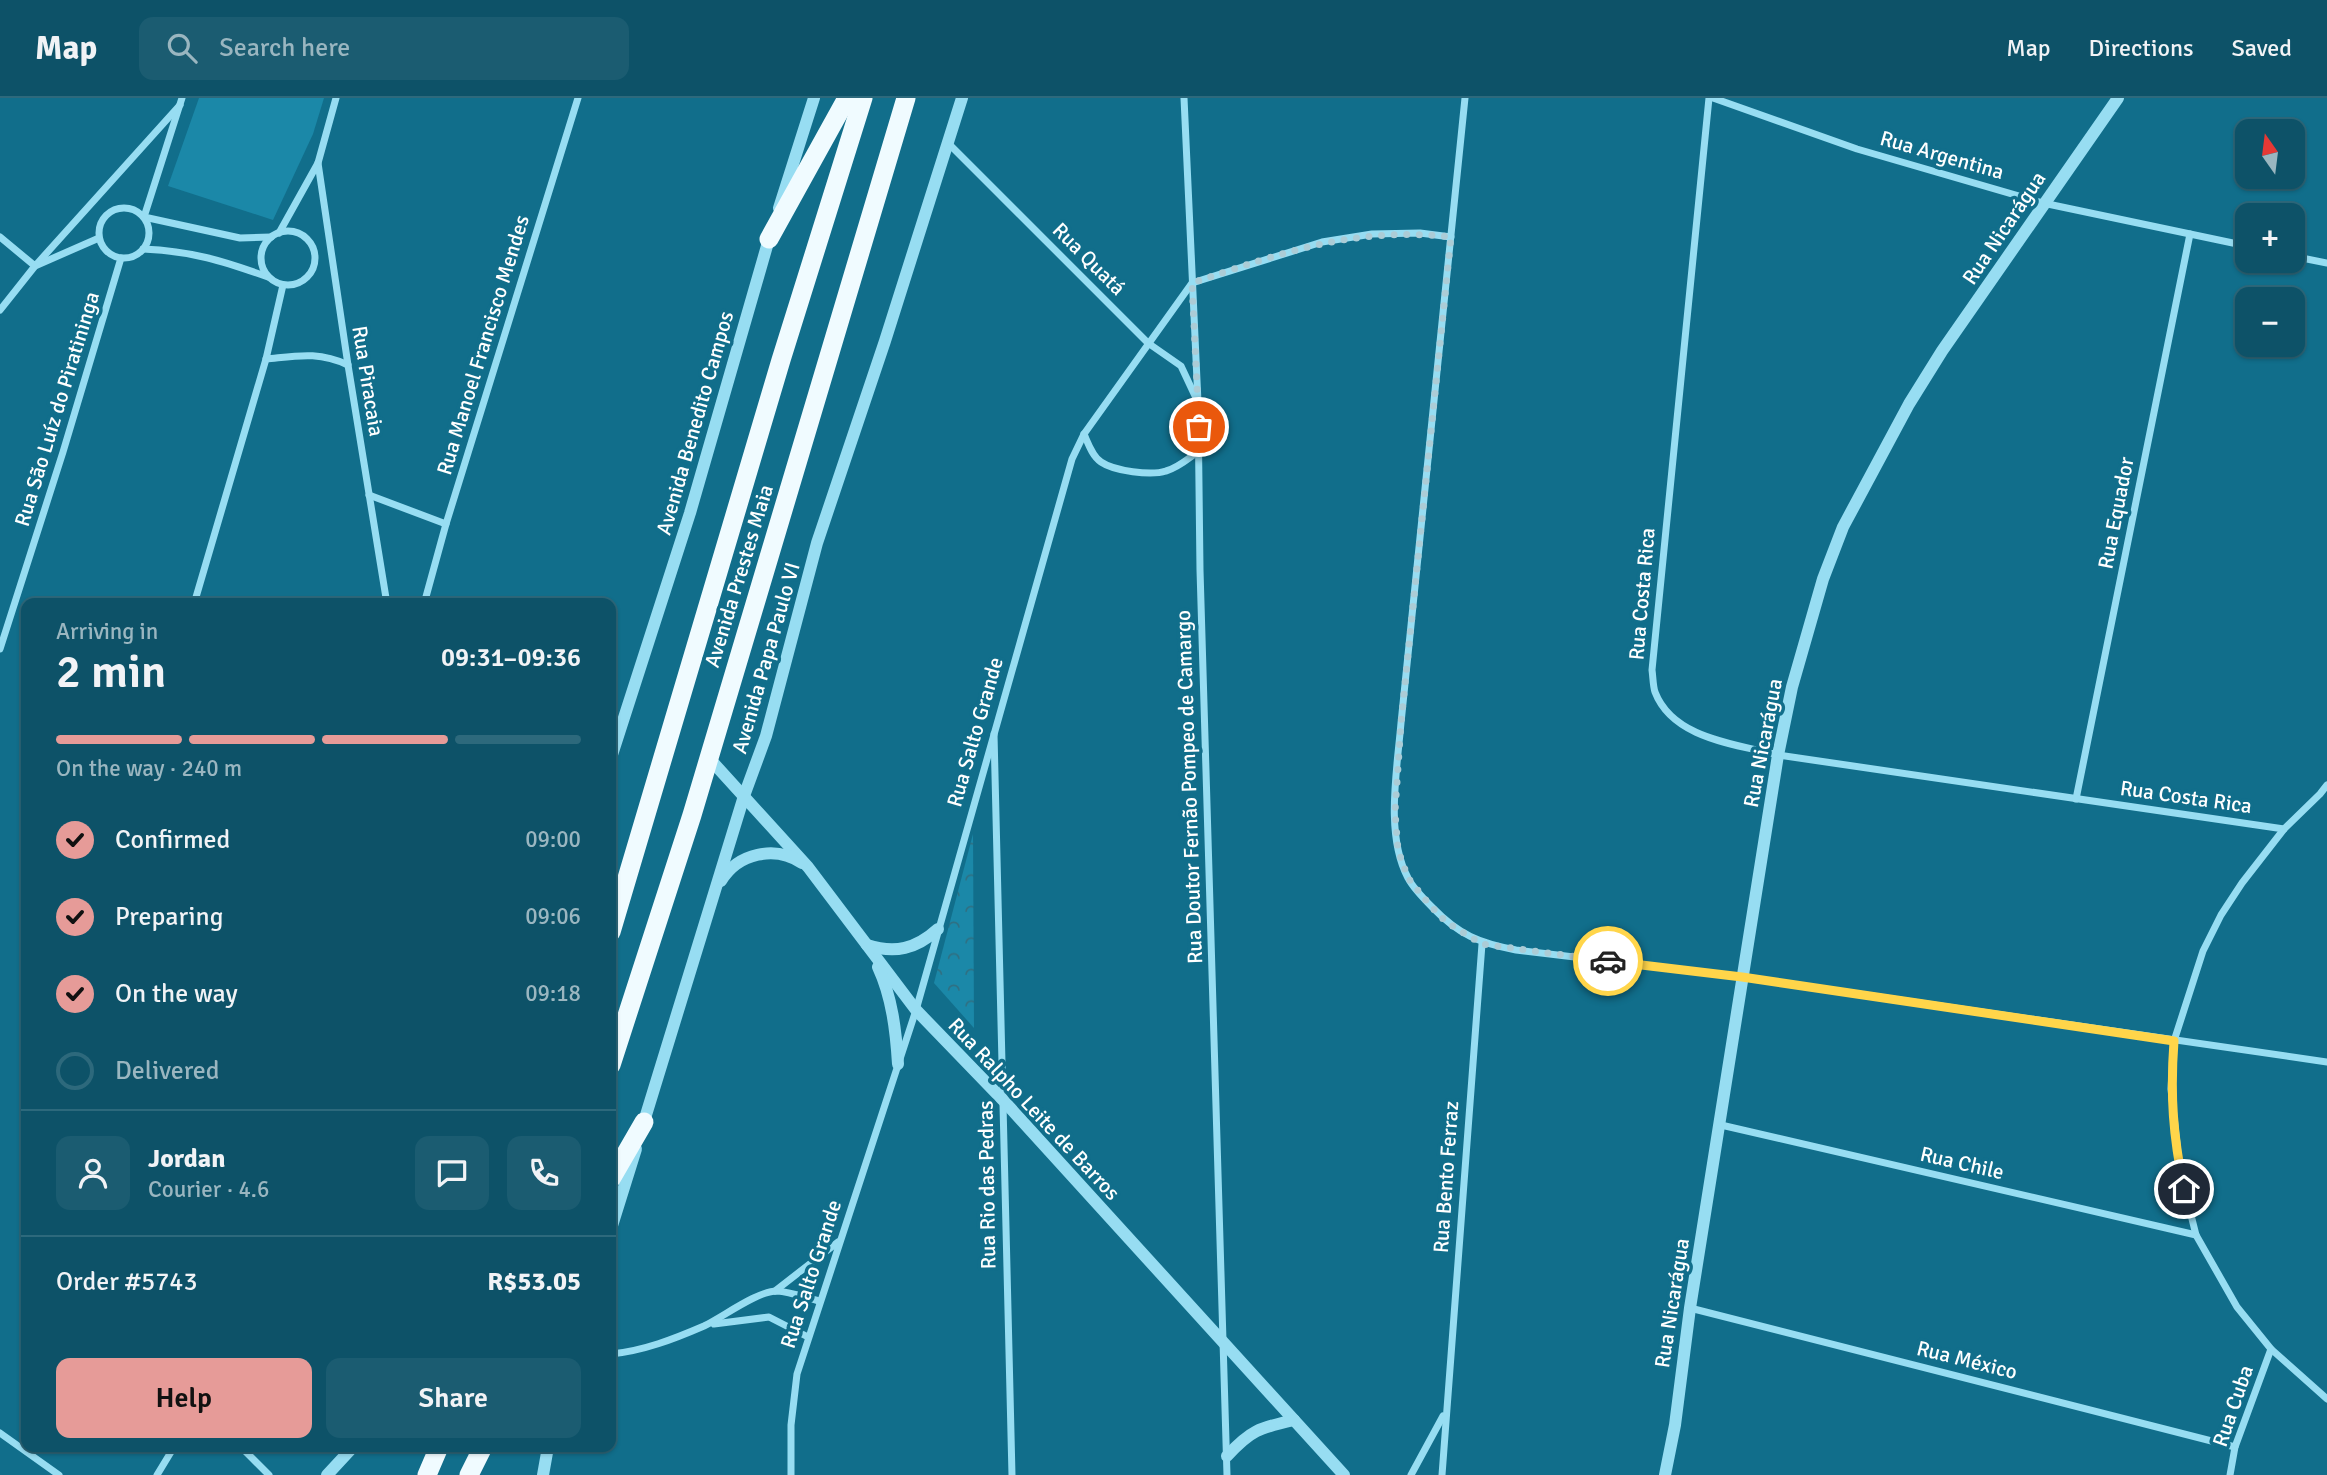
<!DOCTYPE html>
<meta charset="utf-8">
<style>
:root{--surface:#0d5268;--page:#1b5c71;--text:#f1f3f6;--muted:#9ab6c0;--line:#2d697c;--accent:#e69b98}
body{margin:0;font-family:Signika,sans-serif;background:var(--page);color:var(--text);height:100vh;display:flex;flex-direction:column;font-size:26px;white-space:nowrap}
*{box-sizing:border-box;margin:0}
p{font-size:23px;color:var(--muted)}
.icon{flex:none;width:38px;height:38px;fill:none;stroke:currentColor;stroke-width:2;stroke-linecap:round;stroke-linejoin:round}
.map{position:relative;flex:1;overflow:hidden}
.drawer{position:absolute;left:21px;top:500px;width:595px;height:854px;display:flex;flex-direction:column;background:var(--surface);border-radius:14px;box-shadow:0 2px 5px #0004,0 0 0 2px var(--line)}
.drawer>*{flex:none}
.needle{width:46px;rotate:346deg}
.buttons{position:absolute;left:2235px;top:21px;display:grid;gap:14px}
.buttons a{display:grid;place-items:center;width:70px;height:70px;border-radius:14px;background:var(--surface);box-shadow:0 2px 5px #0004,0 0 0 2px var(--line);font-size:35px}
.pin{position:absolute;display:grid;place-items:center;width:60px;height:60px;color:#fff;margin:-30px;border:4px solid #fff;border-radius:50%;box-shadow:0 2px 7px #0007}
.courier{position:absolute;display:grid;place-items:center;width:70px;height:70px;margin:-35px;border:5px solid #ffd54a;border-radius:50%;background:#fff;color:#222;box-shadow:0 2px 9px #0007}
.headline em{font-style:normal;font-weight:600}
.headline div{display:flex;flex-direction:column-reverse}
.headline{display:flex;align-items:center;justify-content:space-between;height:119px;padding:0 35px}
h1{font-size:46px;font-weight:600;line-height:52px}
.bar{display:grid;grid-template-columns:repeat(4,1fr);gap:10px 7px;align-content:center;height:84px;padding:0 35px}
.bar i{height:9px;border-radius:5px;background:var(--line)}
.bar .current{background:var(--accent)}
.bar p{grid-column:span 4}
.line{display:flex;align-items:center;gap:18px;padding:0 35px;border-top:2px solid var(--line)}
.line div{flex:1}
.round{display:grid;place-items:center;flex:none;width:74px;height:74px;border-radius:14px;background:var(--page)}
ol{padding:0 35px;list-style:none}
li{display:flex;align-items:center;gap:21px;height:77px}
li p{margin-inline-start:auto}
li .icon{padding:7px;border-radius:50%;background:var(--accent);color:#111;stroke-width:4}
li:last-child{color:var(--muted)}
li i{width:38px;height:38px;border:4px solid var(--line);border-radius:50%}
.primary-button{display:flex;gap:14px;margin-top:auto;padding:14px 35px}
.primary-button a{flex:1;height:80px;border-radius:14px;background:var(--accent);color:#111;font-size:28px;font-weight:600;line-height:80px;text-align:center}
.primary-button a+a{background:var(--page);color:var(--text)}
header{display:flex;align-items:center;gap:42px;box-sizing:border-box;height:98px;padding:0 35px;background:var(--surface);border-bottom:2px solid var(--line)}
header strong{font-size:33px}
nav{display:flex;gap:38px;margin-inline-start:auto;font-size:24px}
.search{width:490px;height:63px;background:var(--page);display:flex;align-items:center;gap:18px;box-sizing:border-box;padding:0 24px;border-radius:14px;color:var(--muted);font-size:26px}
.map>svg:first-child{display:block}
.forest{fill:url(#forest-crowns)}
.garden{fill:#1b88a8}
.lines{fill:none;stroke-linecap:round;stroke-linejoin:round}
.minor{stroke:#97ddf2;stroke-width:7}
.tertiary{stroke:#97ddf2;stroke-width:12}
.trunk{stroke:#f0fbff;stroke-width:19}
.done{stroke:#acccd6;stroke-width:7;stroke-dasharray:0 12.6}
.route{stroke:#ffd54a;stroke-width:9}
.labels{text-anchor:middle;dominant-baseline:central;stroke-width:7;stroke-linejoin:round;paint-order:stroke}
.street-label{font-size:21px;fill:#fff;stroke:#116e8b}
</style>
<header>
<strong>Map</strong>
<div class="search"><svg class="icon" aria-label="search" viewBox="0 0 24 24"><circle cx="10" cy="10" r="6"/><path d="M15 15l6 6"/></svg>Search here</div>
<nav><a>Map</a><a>Directions</a><a>Saved</a></nav>
</header>
<div class="map">
<svg width="2327" height="1377" viewBox="0 0 2327 1377">
<defs>
<pattern id="forest-crowns" width="20" height="18" patternUnits="userSpaceOnUse" patternTransform="scale(1.75)"><rect width="20" height="18" fill="#1b88a8"/><path d="M2 6a3 3 0 1 1 6 0M12 15a3 3 0 1 1 6 0" fill="none" stroke="#2f7083"/></pattern>
</defs>
<rect width="100%" height="100%" fill="#116e8b"/>
<path class="forest" d="M973 736 974 930 934 885Z"/>
<path class="garden" d="M199 0H324L313 36 273 122 168 88Z"/>
<g class="lines">
<g class="minor">
<path d="M182 0 144 119 240 140 271 139"/>
<path d="M1184 0 1198 304 1200 472 1227 1377"/>
<path d="M1465 0 1401 625C1397 672 1385 737 1408 780 1413 790 1424 801 1432 809 1459 837 1479 845 1516 852L1742 879 2327 964"/>
<path d="M1709 0 1652 572C1653 579 1653 588 1655 594 1673 641 1736 646 1778 657L2284 731"/>
<path d="M1713 0 1857 51 2043 105 2247 148"/>
<path d="M948 45 1148 245 1181 268 1196 300"/>
<path d="M318 65 348 267 387 506"/>
<circle cx="124" cy="135" r="25"/>
<circle cx="288" cy="160" r="27"/>
<path d="M279 135 318 65 336 0"/>
<path d="M0 139 35 168 180 7"/>
<path d="M143 151C192 153 223 163 268 179"/>
<path d="M2292 158 2327 165"/>
<path d="M0 212 35 168 99 140"/>
<path d="M266 261C297 258 318 253 348 267"/>
<path d="M1084 336C1088 345 1092 358 1101 364 1114 373 1151 378 1166 373 1178 370 1189 360 1199 353"/>
<path d="M369 397 446 426"/>
<path d="M194 506 266 261 283 187"/>
<path d="M424 506 446 426 578 0"/>
<path d="M0 551 63 354 121 160"/>
<path d="M994 636 1012 1377"/>
<path d="M2327 687 2320 696 2284 731 2242 785 2221 817 2203 853 2174 943 2171 991 2180 1073 2196 1137 2237 1209 2271 1251 2327 1301"/>
<path d="M2076 701 2190 136"/>
<path d="M1721 1027 2196 1137"/>
<path d="M775 1193 838 1144"/>
<path d="M1690 1210 2235 1349"/>
<path d="M714 1226 769 1219 808 1239"/>
<path d="M611 1256C643 1253 674 1241 704 1228 723 1219 757 1193 777 1193 791 1194 806 1200 819 1203"/>
<path d="M0 1335 59 1377"/>
<path d="M241 1349 269 1377"/>
<path d="M157 1377 174 1349"/>
<path d="M791 1377V1327L797 1276 916 912 1072 361 1084 336 1192 185 1322 144 1372 136 1420 135 1451 139"/>
<path d="M1411 1377 1443 1318"/>
<path d="M1442 1377 1482 846"/>
<path d="M2230 1377 2235 1349 2271 1251"/>
</g>
<g class="tertiary">
<path d="M779 110 814 0"/>
<path d="M708 659 808 769 916 912 1003 1002 1344 1377"/>
<path d="M611 660 690 415 771 134"/>
<path d="M721 783C738 755 775 747 802 765"/>
<path d="M867 847C895 856 916 851 938 831"/>
<path d="M878 869C892 899 896 933 898 966"/>
<path d="M642 1030 744 698 766 638 817 445 885 243 962 0"/>
<path d="M611 1131 636 1051"/>
<path d="M1227 1358C1251 1332 1259 1330 1294 1322"/>
<path d="M327 1377 353 1349"/>
<path d="M543 1377 548 1349"/>
<path d="M1665 1377 1675 1327 1690 1210 1778 657 1792 589 1823 481 1843 429 1909 306 1942 253 2118 0"/>
</g>
<g class="trunk">
<path d="M769 141 847 0"/>
<path d="M611 834 781 262 863 0"/>
<path d="M611 967 692 717 906 0"/>
<path d="M611 1081 644 1024"/>
<path d="M427 1377 439 1349"/>
<path d="M469 1377 483 1349"/>
</g>
</g>
<g class="lines">
<path class="done" d="M1199 329 1192 185C1281 155 1355 128 1451 139L1401 625 1395 714 1398 752 1408 780 1429 806 1446 824 1482 846 1608 863"/>
<path class="route" d="M1608 863 1742 879 2174 943C2170 997 2173 1038 2184 1091"/>
</g>
<g class="labels">
<g class="street-label">
<text transform="translate(1942 57) rotate(16)">Rua Argentina</text>
<text transform="translate(2004 130) rotate(-56)">Rua Nicarágua</text>
<text transform="translate(1089 161) rotate(45)">Rua Quatá</text>
<text transform="translate(483 247) rotate(-73)">Rua Manoel Francisco Mendes</text>
<text transform="translate(368 283) rotate(81)">Rua Piracaia</text>
<text transform="translate(57 311) rotate(-73)">Rua São Luíz do Piratininga</text>
<text transform="translate(695 325) rotate(-74)">Avenida Benedito Campos</text>
<text transform="translate(2116 415) rotate(-79)">Rua Equador</text>
<text transform="translate(739 478) rotate(-73)">Avenida Prestes Maia</text>
<text transform="translate(1642 496) rotate(-85)">Rua Costa Rica</text>
<text transform="translate(766 560) rotate(-74)">Avenida Papa Paulo VI</text>
<text transform="translate(975 634) rotate(-74)">Rua Salto Grande</text>
<text transform="translate(1763 645) rotate(-79)">Rua Nicarágua</text>
<text transform="translate(1189 689) rotate(-92)">Rua Doutor Fernão Pompeo de Camargo</text>
<text transform="translate(2186 699) rotate(8)">Rua Costa Rica</text>
<text transform="translate(1034 1011) rotate(47)">Rua Ralpho Leite de Barros</text>
<text transform="translate(1962 1065) rotate(13)">Rua Chile</text>
<text transform="translate(1446 1079) rotate(-86)">Rua Bento Ferraz</text>
<text transform="translate(987 1087) rotate(-91)">Rua Rio das Pedras</text>
<text transform="translate(811 1176) rotate(-72)">Rua Salto Grande</text>
<text transform="translate(1672 1205) rotate(-81)">Rua Nicarágua</text>
<text transform="translate(1967 1262) rotate(14)">Rua México</text>
<text transform="translate(2233 1308) rotate(-71)">Rua Cuba</text>
</g>
</g>
</svg>
<div class="buttons">
<a><svg class="needle" viewBox="-14 -14 28 28"><path d="M0-13l5 13h-10z" fill="#e53935"/><path d="M0 13l5-13h-10z" fill="#9ab6c0"/></svg></a>
<a>+</a>
<a>−</a>
</div>
<div class="pin" style="left:1199px;top:329px;background:#ea580c"><svg class="icon" aria-label="bag" viewBox="0 0 24 24"><path d="M5 8h14l-1 12H6zM9 8a3 3 0 0 1 6 0"/></svg></div>
<div class="pin" style="left:2184px;top:1091px;background:#1f2937"><svg class="icon" aria-label="home" viewBox="0 0 24 24"><path d="M3 11l9-7 9 7M6 9v11h12V9"/></svg></div>
<div class="courier" style="left:1608px;top:863px"><svg class="icon" aria-label="car" viewBox="0 0 24 24"><path d="M5 17H2v-5l4-1 3-4h7l3 4 3 1v5h-3M9 17h6M6 11h13"/><circle cx="7" cy="17" r="2"/><circle cx="17" cy="17" r="2"/></svg></div>
<section class="drawer">
<div class="headline"><div><h1>2 min</h1><p>Arriving in</p></div><em>09:31–09:36</em></div>
<div class="bar"><i class="current"></i><i class="current"></i><i class="current"></i><i></i><p>On the way · 240 m</p></div>
<ol>
<li><svg class="icon" aria-label="check" viewBox="0 0 24 24"><path d="M5 12l5 5 9-10"/></svg>Confirmed<p>09:00</p></li>
<li><svg class="icon" aria-label="check" viewBox="0 0 24 24"><path d="M5 12l5 5 9-10"/></svg>Preparing<p>09:06</p></li>
<li><svg class="icon" aria-label="check" viewBox="0 0 24 24"><path d="M5 12l5 5 9-10"/></svg>On the way<p>09:18</p></li>
<li><i></i>Delivered</li>
</ol>
<div class="line" style="height:126px"><a class="round"><svg class="icon" aria-label="person" viewBox="0 0 24 24"><circle cx="12" cy="8" r="4"/><path d="M4 21q1-7 8-7t8 7"/></svg></a><div><b>Jordan</b><p>Courier · 4.6</p></div><a class="round"><svg class="icon" aria-label="chat" viewBox="0 0 24 24"><path d="M4 5h16v11H9l-5 4z"/></svg></a><a class="round"><svg class="icon" aria-label="phone" viewBox="0 0 24 24"><path d="M5 4h4l2 5-3 2q2 4 5 5l2-3 5 2v4C11 20 4 13 5 4z"/></svg></a></div>
<div class="line" style="height:91px"><div>Order #5743</div><b>R$53.05</b></div>
<div class="primary-button"><a>Help</a><a>Share</a></div>
</section>
</div>
